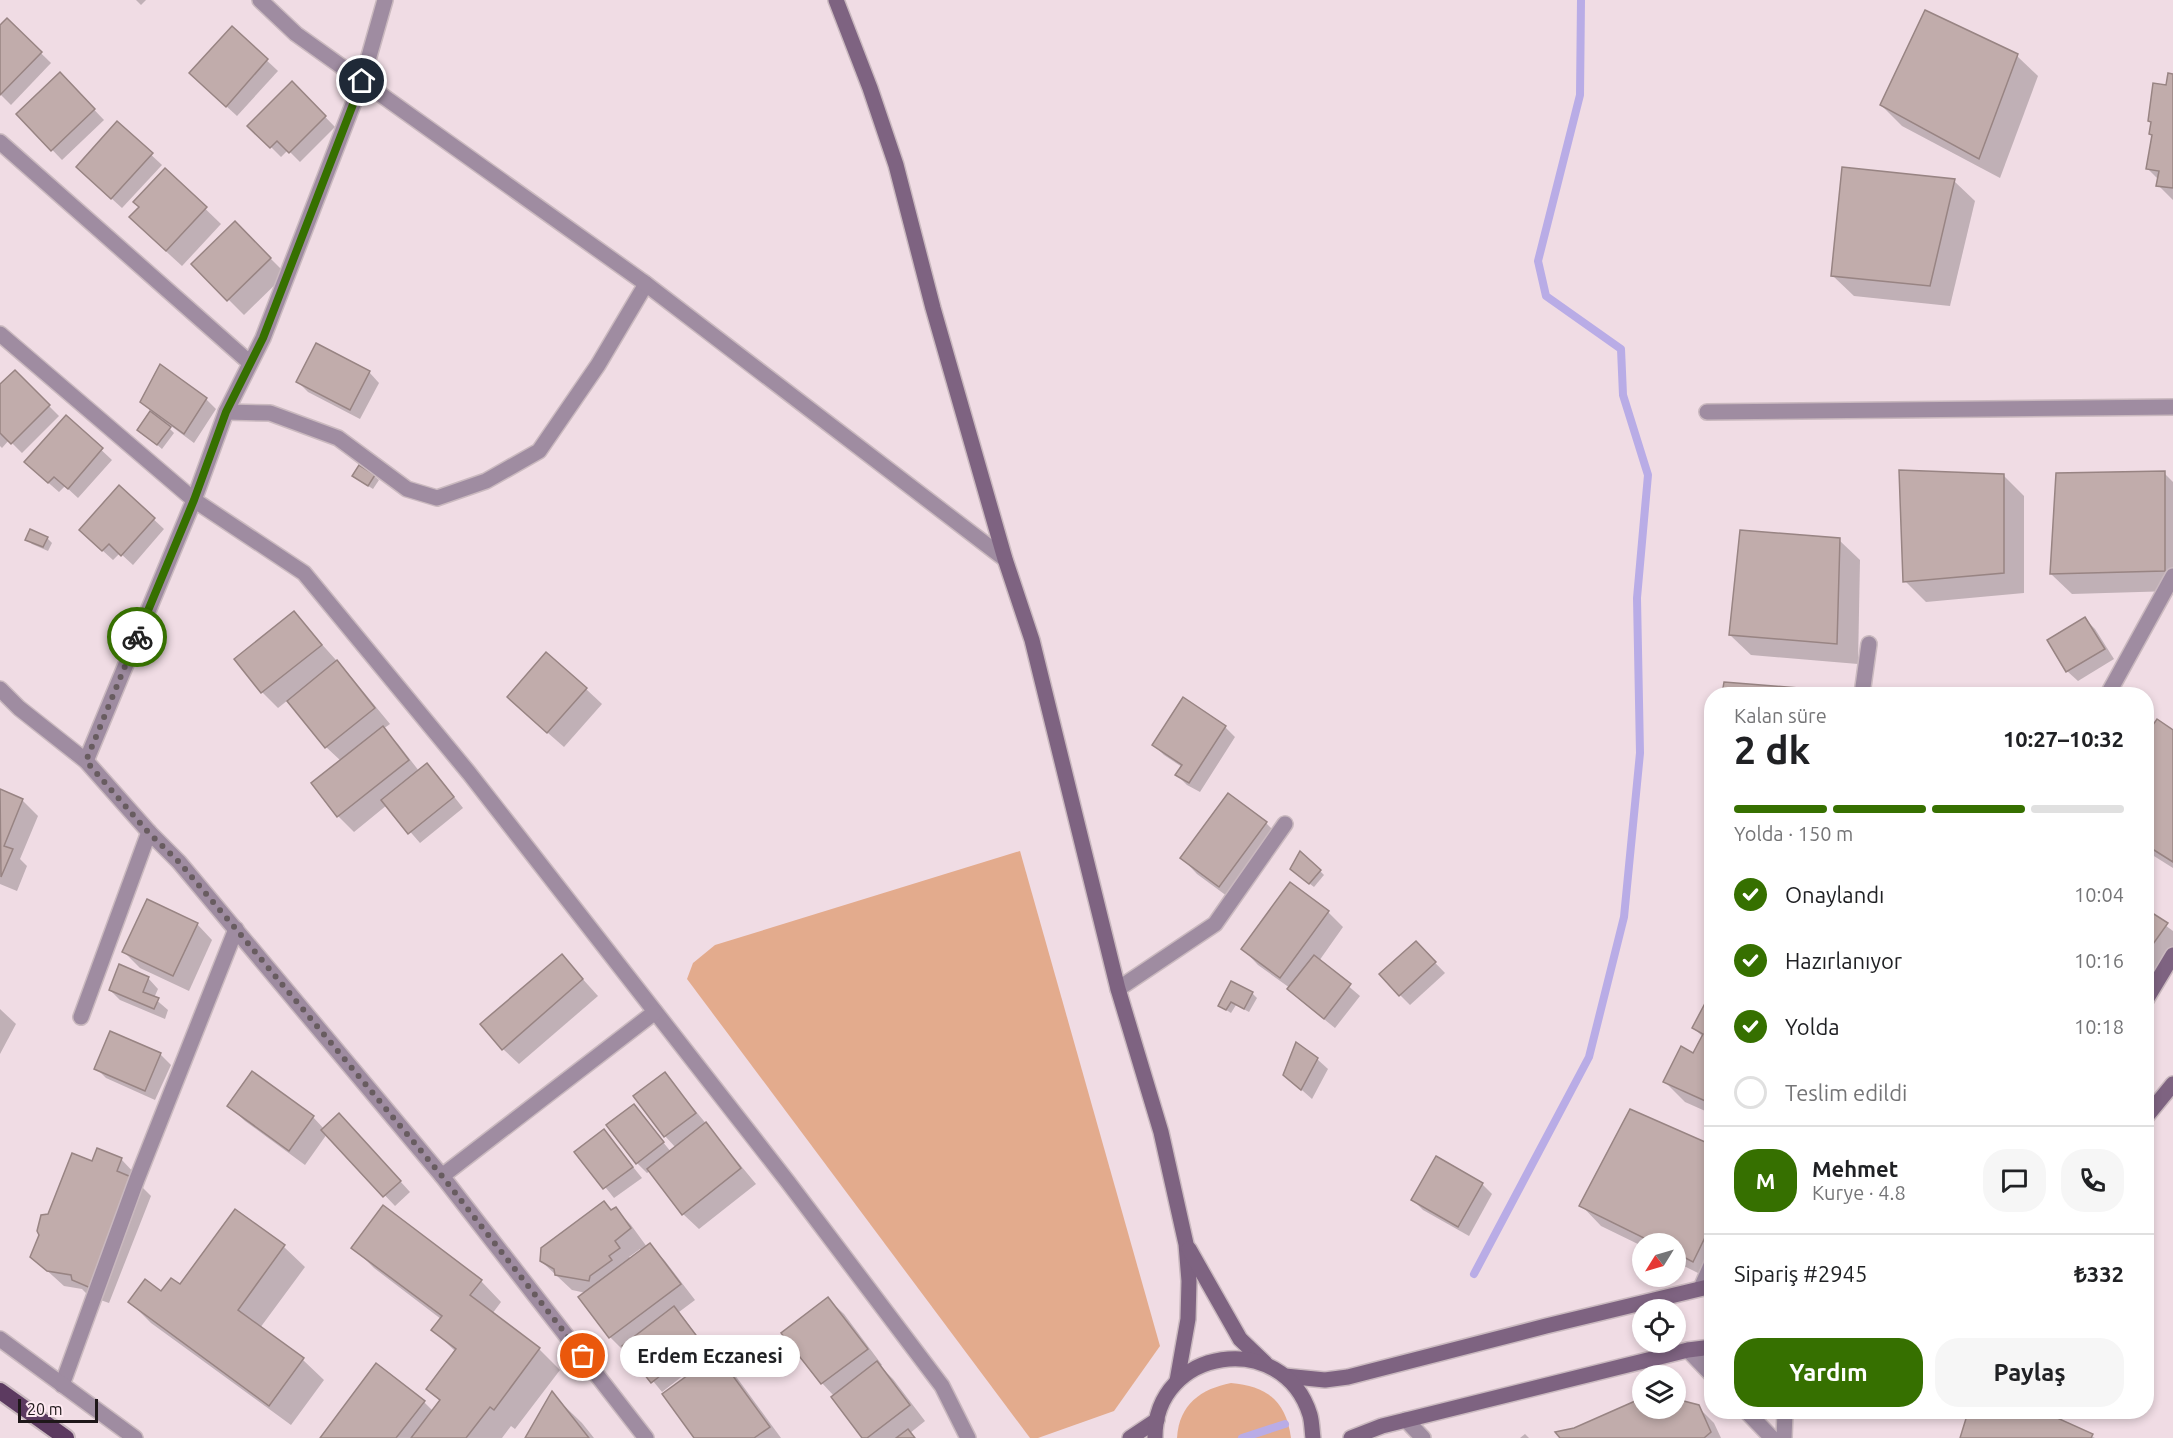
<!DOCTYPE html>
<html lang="tr">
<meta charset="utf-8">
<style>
:root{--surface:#fff;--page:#f6f6f6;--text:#202124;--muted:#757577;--line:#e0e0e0;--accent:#367000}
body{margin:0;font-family:Ubuntu,sans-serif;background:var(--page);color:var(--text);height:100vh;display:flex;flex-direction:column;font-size:22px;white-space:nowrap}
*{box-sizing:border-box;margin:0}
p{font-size:20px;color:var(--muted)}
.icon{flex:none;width:33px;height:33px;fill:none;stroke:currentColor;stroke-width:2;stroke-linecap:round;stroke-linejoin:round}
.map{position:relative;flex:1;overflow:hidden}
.panel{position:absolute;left:1704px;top:687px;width:450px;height:732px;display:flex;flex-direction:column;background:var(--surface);border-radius:24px;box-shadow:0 3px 9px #0003}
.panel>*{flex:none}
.needle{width:39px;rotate:233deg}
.controls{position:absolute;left:1632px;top:1233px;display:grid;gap:12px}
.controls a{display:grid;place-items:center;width:54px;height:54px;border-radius:50%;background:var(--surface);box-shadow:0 3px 9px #0003;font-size:30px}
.scale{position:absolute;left:18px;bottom:15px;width:80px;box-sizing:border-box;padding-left:6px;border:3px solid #1e1719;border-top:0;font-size:16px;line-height:21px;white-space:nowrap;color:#1e1719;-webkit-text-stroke:4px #fee9f1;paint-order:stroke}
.pin{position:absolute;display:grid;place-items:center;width:51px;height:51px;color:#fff;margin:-26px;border:3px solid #fff;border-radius:50%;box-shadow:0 2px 6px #0007}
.courier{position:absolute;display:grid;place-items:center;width:60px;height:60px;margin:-30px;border:4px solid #367000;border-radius:50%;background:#fff;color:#222;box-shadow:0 2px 8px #0007}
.bubble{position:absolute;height:42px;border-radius:21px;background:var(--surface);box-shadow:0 3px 9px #0003;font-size:20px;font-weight:700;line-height:42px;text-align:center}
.headline em{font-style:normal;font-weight:700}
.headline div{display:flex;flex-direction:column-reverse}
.headline{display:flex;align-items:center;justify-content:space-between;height:102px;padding:0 30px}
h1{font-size:39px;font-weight:700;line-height:45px}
.bar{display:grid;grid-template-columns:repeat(4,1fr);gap:9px 6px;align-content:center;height:72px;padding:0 30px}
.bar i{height:8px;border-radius:4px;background:var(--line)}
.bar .active{background:var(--accent)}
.bar p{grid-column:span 4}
.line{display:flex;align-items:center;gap:15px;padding:0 30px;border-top:2px solid var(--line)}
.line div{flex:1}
.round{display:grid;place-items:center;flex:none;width:63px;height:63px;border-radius:24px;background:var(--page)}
ol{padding:0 30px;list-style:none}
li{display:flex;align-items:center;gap:18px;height:66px}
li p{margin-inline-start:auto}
li .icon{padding:6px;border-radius:50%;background:var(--accent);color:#fff;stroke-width:4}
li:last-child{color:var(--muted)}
li i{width:33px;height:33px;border:3px solid var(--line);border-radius:50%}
.button{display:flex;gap:12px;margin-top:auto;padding:12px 30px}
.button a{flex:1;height:69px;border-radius:24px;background:var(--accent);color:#fff;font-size:24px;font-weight:700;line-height:69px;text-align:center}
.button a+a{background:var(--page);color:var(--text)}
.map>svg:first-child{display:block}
.green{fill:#e3ab8d}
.shadow{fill:#0003;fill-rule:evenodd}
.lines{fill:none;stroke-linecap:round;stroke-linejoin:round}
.stream{stroke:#b9ace6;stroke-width:8}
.building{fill:#c1acab;stroke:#988483;stroke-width:1.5}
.minor-casing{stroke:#cab9bf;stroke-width:18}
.tertiary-casing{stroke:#cab9bf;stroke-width:18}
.secondary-casing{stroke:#cab9bf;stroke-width:18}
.trunk-casing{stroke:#cab9bf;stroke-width:20}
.minor{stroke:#9f8ca1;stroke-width:15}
.tertiary{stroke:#9f8ca1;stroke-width:15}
.secondary{stroke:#7e6381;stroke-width:15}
.trunk{stroke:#5c3a60;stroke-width:16}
.done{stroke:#685c60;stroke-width:6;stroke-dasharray:0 10.8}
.route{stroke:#367000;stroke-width:8}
</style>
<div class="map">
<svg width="2173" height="1438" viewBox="0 0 2173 1438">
<rect width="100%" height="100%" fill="#f0dce4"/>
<g class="green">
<path d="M1020 851 1160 1346 1114 1411 1038 1438H1030L687 979 693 963 715 945Z"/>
<path d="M1231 1383C1267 1386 1286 1401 1291 1438H1177C1179 1404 1201 1389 1231 1383Z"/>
</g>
<g class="shadow">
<path d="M136 0H146L141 5Z"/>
<path d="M7 20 51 63 11 105 0 94V27Z"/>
<path d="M232 28 278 71 237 116 201 83Z"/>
<path d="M2017 56 2038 76 2000 178 1902 126 1881 105Z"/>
<path d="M60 74 104 120 62 160 18 114Z"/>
<path d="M2173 75V200L2158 185 2159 180 2148 169 2153 136V124L2149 121Z"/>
<path d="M292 83 335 127 300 162 288 150 281 157 250 126Z"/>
<path d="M117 123 162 165 122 208 88 177Z"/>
<path d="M165 170 221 224 182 266 146 233 141 207Z"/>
<path d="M1954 181 1975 201 1950 306 1854 296 1833 276Z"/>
<path d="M235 223 286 274 244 315 193 264Z"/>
<path d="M15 372 59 416 22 453 9 440 2 448 0 446V386Z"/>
<path d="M369 372 379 383 360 419 308 392 297 381Z"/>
<path d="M206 399 216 409 194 443 167 423 166 425 174 433 162 449 139 429 152 412 141 402Z"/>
<path d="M66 417 112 460 78 498 65 486 59 492 36 472Z"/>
<path d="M2164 473 2173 482V591L2072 594 2051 574Z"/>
<path d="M2003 475 2024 496V593L1926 602 1905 581Z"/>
<path d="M374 476 379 480 373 489 359 480Z"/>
<path d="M119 487 164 529 133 565 120 553 113 560 91 540Z"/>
<path d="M47 538 52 543 48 551 32 544 27 539Z"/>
<path d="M1839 540 1860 560 1858 664 1751 655 1730 635Z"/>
<path d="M294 613 352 678 390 724 383 729 398 744 419 771 437 775 463 808 420 843 387 805 354 832 338 816 313 783 341 761 326 747 288 700 278 708 262 692 236 659Z"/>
<path d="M2085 619 2095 629 2114 659 2078 681 2067 671Z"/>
<path d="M1725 684 1823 692 1825 694H1724Z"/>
<path d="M586 689 602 704 564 747 524 712Z"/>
<path d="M1225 727 1235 737 1200 792 1187 785 1177 775 1182 767 1164 755 1154 745Z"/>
<path d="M2173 732V868L2146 851V738Z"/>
<path d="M0 791 22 800 38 816 20 859 27 866 17 891 0 884Z"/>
<path d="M1228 795 1266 823 1282 839 1235 902 1197 874 1182 858Z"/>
<path d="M1320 871 1324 875 1314 887 1297 874Z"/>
<path d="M2146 911 2173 931V966L2146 1004Z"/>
<path d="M1328 912 1343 927 1319 961 1360 996 1335 1028 1299 999 1289 989 1290 988 1258 965 1243 949Z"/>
<path d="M197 924 212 940 189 991 140 968 124 952Z"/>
<path d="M1416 943 1445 973 1410 1005 1400 995Z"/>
<path d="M562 956 598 996 519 1064 503 1049Z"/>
<path d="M148 978 158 989 154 998 168 1010 165 1019 120 1000 110 990Z"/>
<path d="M1252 993 1257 998 1249 1012 1236 1005 1231 1013 1220 1006Z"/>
<path d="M1712 994V1114L1685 1102 1665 1082 1694 1055 1703 1037 1694 1028Z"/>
<path d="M0 1009 16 1024 0 1054Z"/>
<path d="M111 1033 161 1055 171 1065 155 1100 106 1078 96 1068Z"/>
<path d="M1317 1059 1328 1069 1312 1099 1285 1075Z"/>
<path d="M665 1074 756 1184 699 1229 683 1214 650 1171 647 1173 637 1163 634 1106 671 1152 676 1148 665 1136 635 1097Z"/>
<path d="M229 1106 313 1117 324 1129 349 1125 410 1192 395 1206 327 1134 305 1165 245 1121Z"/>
<path d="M604 1131 642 1178 614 1198 577 1152Z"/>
<path d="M1712 1147V1280L1676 1262V1244H1642V1246L1601 1226 1581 1205Z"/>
<path d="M121 1159 136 1175 135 1180 151 1196 109 1303 89 1296 82 1289 64 1286 32 1257 49 1216Z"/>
<path d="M1482 1184 1492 1194 1469 1236 1423 1210 1413 1200Z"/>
<path d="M616 1209 631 1225 647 1247 650 1245 665 1261 695 1300 679 1312 711 1354 662 1392 628 1350 625 1352 610 1337 586 1293 572 1290 541 1261ZM640 1249 642 1251 631 1259 629 1257Z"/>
<path d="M235 1211 284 1247 305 1267 260 1328 303 1360 324 1380 291 1425 151 1323 130 1302 181 1286Z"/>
<path d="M353 1247 481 1281 501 1302 492 1314 539 1349 560 1370 515 1429 511 1426 502 1438H321L424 1402 433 1411 440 1401 428 1389 456 1352 433 1330 441 1319 374 1268Z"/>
<path d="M828 1299 844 1314 882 1365 880 1366 893 1379 925 1421 910 1433 915 1438H864L834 1396 822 1383 783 1333Z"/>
<path d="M717 1356 732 1371 781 1438H696Z"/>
<path d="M552 1394 582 1423 594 1438H527Z"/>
<path d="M1642 1400V1408H1676V1401L1698 1407 1714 1423 1721 1438H1562L1574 1429Z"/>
<path d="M1970 1412H2040L2095 1438H1961Z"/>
<path d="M1525 1434 1529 1438H1520Z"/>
</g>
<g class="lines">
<g class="stream">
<path d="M1474 1274 1589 1057 1624 917 1640 753 1637 598 1648 475 1623 395 1621 349 1546 296 1538 261 1580 95 1581 0"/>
<path d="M1242 1438 1285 1424"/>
</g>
</g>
<g class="building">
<path d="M1925 10 2018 54 1979 159 1880 105Z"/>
<path d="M7 18 42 52 0 95V25Z"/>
<path d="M232 26 268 59 226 107 189 73Z"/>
<path d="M60 72 95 109 51 151 16 114Z"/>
<path d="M2168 73 2173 74V188L2156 186 2159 171 2146 169 2152 135 2149 134 2151 122 2148 121 2153 83 2166 85Z"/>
<path d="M292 81 326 116 289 153 277 141 270 148 247 126Z"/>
<path d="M117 121 153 153 111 199 76 167Z"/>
<path d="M1842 167 1955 179 1930 286 1831 276Z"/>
<path d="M165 168 207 207 166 251 129 217 139 207 133 202Z"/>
<path d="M235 221 271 258 227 301 191 264Z"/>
<path d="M316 343 370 371 350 410 296 382Z"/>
<path d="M160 364 207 398 184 434 140 402Z"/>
<path d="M15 370 50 405 11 444 0 433V384Z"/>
<path d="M150 411 171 427 157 445 137 430Z"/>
<path d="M66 415 103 448 68 489 54 477 48 483 24 462Z"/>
<path d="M359 465 375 475 368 486 352 476Z"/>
<path d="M1899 470 2004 474V573L1903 582Z"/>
<path d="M2165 471V571L2050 574 2056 473Z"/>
<path d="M119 485 155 518 121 556 109 544 102 551 79 530Z"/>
<path d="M30 529 48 537 43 547 25 540Z"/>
<path d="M1740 530 1840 538 1837 644 1729 635Z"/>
<path d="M294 611 322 645 261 693 234 659Z"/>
<path d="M2085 617 2105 649 2066 672 2047 640Z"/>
<path d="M546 652 587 688 547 733 507 697Z"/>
<path d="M337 660 375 708 325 748 287 701Z"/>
<path d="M1724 682 1823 690V694H1722Z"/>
<path d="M1183 697 1226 726 1189 783 1175 775 1182 765 1152 745Z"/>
<path d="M2157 719 2173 730V862L2146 845V735Z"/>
<path d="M383 726 409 760 337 817 311 783Z"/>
<path d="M427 763 454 797 408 834 381 800Z"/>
<path d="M0 789 23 799 4 846 13 849 1 877Z"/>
<path d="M1228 793 1267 822 1219 887 1180 858Z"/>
<path d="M1300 851 1321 870 1309 884 1290 869Z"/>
<path d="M1290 882 1329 911 1280 978 1241 949Z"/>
<path d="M147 899 198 923 173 976 122 952Z"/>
<path d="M2146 909 2168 923 2146 954Z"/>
<path d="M1416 941 1436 962 1399 996 1379 974Z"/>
<path d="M562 954 583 979 502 1050 480 1024Z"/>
<path d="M1314 955 1351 984 1324 1019 1287 989Z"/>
<path d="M119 964 149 977 143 992 159 998 154 1009 109 990Z"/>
<path d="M1231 981 1253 992 1244 1009 1231 1002 1226 1010 1218 1006Z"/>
<path d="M1712 990V1104L1663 1082 1681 1046 1693 1053 1703 1034 1692 1028Z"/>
<path d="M110 1031 161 1053 145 1091 94 1069Z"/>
<path d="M1296 1042 1318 1058 1301 1090 1283 1075Z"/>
<path d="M252 1071 314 1116 289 1151 227 1106Z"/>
<path d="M665 1072 696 1113 664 1137 633 1096Z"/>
<path d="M634 1104 664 1142 636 1164 606 1125Z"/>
<path d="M1630 1109 1712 1145V1223L1693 1262 1676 1253V1244H1656L1579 1206Z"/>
<path d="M339 1113 401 1181 383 1197 321 1130Z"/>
<path d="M706 1122 741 1168 682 1215 647 1169Z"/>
<path d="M604 1129 633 1167 603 1189 574 1152Z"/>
<path d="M97 1148 122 1158 117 1171 136 1179 93 1289 72 1280 71 1275 47 1271 30 1257 39 1235 37 1231 41 1215 48 1214 72 1153 92 1161Z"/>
<path d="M1436 1156 1483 1183 1458 1227 1411 1200Z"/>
<path d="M604 1201 611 1210 616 1207 631 1228 615 1241 620 1248 609 1256 612 1260 590 1276 589 1281 555 1275 554 1269 540 1261 541 1248Z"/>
<path d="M383 1205 482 1280 470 1295 540 1348 494 1410 490 1407 466 1438H411L440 1400 426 1389 456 1349 431 1330 442 1316 351 1248Z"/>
<path d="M235 1209 285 1245 238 1310 304 1358 269 1406 128 1302 145 1279 161 1291 171 1278 180 1284Z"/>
<path d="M650 1243 681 1284 609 1338 578 1297Z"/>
<path d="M828 1297 868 1349 821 1384 781 1333Z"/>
<path d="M674 1306 702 1343 651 1383 622 1346Z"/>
<path d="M717 1354 770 1427 754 1438H694L662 1394Z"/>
<path d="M877 1361 910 1405 867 1438H862L831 1397Z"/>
<path d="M376 1363 425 1401 396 1438H320Z"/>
<path d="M552 1391 589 1438H525Z"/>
<path d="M1642 1398V1408H1676V1399L1699 1405 1711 1432 1704 1438H1560L1555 1432 1574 1428Z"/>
<path d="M1968 1412H2044L2093 1434 2091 1438H1960Z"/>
<path d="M908 1429 915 1438H896Z"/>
</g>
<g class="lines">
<g class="minor-casing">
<g id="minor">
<path d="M0 142 250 363"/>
<path d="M0 334 194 500 304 573 469 773 788 1182 942 1386 968 1438"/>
<path d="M226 412 270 413 338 438 407 489 437 498 486 481 539 451 598 365 646 284"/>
<path d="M1707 412 2173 407"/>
<path d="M0 689 19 708 86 761 149 832 179 862 442 1176 646 1438"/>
<path d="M1862 694 1869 644"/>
<path d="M2108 694 2173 576"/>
<path d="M86 761 194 500 226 412 263 338 362 81 385 0"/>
<path d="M1118 989 1215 924 1285 824"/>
<path d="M81 1017 149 832"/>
<path d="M442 1176 655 1012"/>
<path d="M1701 1288 1712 1263"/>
<path d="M1688 1350 1712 1375"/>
<path d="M62 1385 137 1179 236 929"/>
<path d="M1747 1412 1772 1438"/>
<path d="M1406 1420 1423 1438"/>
<path d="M1784 1438 1785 1412"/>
</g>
</g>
<g class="tertiary-casing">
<g id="tertiary">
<path d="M260 0 296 34 642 281 1005 559"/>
<path d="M0 1339 135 1438"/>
</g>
</g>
<g class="secondary-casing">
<g id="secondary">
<path d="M836 0 870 88 896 165 933 308 1005 559 1032 640 1118 989 1161 1132 1186 1244 1189 1281 1188 1319 1177 1381"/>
<path d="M2146 1000 2173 955"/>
<path d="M2146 1117 2173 1084"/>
<path d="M1189 1249 1240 1339 1265 1363"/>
<path d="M1285 1376 1325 1380 1348 1377 1546 1326 1712 1286"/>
<path d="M1130 1438 1157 1420"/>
<path d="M1155 1438C1154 1347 1283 1328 1310 1415 1312 1422 1312 1431 1313 1438"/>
<path d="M1351 1438 1382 1426 1688 1350 1712 1347"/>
</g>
</g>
<g class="trunk-casing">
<path id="trunk" d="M0 1391 66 1438"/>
</g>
<use href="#minor" class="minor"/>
<use href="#tertiary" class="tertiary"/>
<use href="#secondary" class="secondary"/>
<use href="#trunk" class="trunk"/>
</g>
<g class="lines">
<path class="done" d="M137 637 86 761 148 832 179 862 236 929 442 1176 583 1356"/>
<path class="route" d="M137 637 194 500 226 412 263 338 362 81"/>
</g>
</svg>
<div class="controls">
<a><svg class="needle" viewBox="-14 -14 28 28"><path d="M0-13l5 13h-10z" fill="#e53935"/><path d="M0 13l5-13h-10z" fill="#757577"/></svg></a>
<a><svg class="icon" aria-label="locate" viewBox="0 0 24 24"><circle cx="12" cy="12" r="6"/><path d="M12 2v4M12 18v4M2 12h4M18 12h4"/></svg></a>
<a><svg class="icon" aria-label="layers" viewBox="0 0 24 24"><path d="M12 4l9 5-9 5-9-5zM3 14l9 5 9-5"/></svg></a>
</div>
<div class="scale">20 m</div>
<div class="pin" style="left:583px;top:1356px;background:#ea580c"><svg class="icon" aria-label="bag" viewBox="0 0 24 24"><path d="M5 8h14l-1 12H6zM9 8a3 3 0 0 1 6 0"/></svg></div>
<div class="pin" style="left:362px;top:81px;background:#1f2937"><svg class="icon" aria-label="home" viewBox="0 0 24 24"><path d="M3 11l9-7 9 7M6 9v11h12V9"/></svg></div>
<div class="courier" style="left:137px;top:637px"><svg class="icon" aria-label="bike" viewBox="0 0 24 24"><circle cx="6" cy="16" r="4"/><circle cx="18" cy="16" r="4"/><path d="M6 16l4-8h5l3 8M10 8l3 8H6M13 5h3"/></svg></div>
<div class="bubble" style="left:620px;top:1335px;width:180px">Erdem Eczanesi</div>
<section class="panel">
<div class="headline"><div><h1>2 dk</h1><p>Kalan süre</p></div><em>10:27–10:32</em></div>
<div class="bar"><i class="active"></i><i class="active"></i><i class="active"></i><i></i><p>Yolda · 150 m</p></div>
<ol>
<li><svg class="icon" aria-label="check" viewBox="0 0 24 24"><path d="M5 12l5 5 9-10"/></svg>Onaylandı<p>10:04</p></li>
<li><svg class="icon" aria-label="check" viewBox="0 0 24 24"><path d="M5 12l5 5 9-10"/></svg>Hazırlanıyor<p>10:16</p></li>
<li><svg class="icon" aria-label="check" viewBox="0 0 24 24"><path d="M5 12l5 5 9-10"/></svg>Yolda<p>10:18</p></li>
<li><i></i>Teslim edildi</li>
</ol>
<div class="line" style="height:108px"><b class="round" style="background:var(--accent);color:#fff">M</b><div><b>Mehmet</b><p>Kurye · 4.8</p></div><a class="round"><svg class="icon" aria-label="chat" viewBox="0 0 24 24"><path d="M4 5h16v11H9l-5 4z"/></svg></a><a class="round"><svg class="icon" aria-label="phone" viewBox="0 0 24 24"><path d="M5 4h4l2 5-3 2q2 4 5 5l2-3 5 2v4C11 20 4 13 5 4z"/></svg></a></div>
<div class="line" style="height:78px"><div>Sipariş #2945</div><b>₺332</b></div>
<div class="button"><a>Yardım</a><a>Paylaş</a></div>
</section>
</div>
